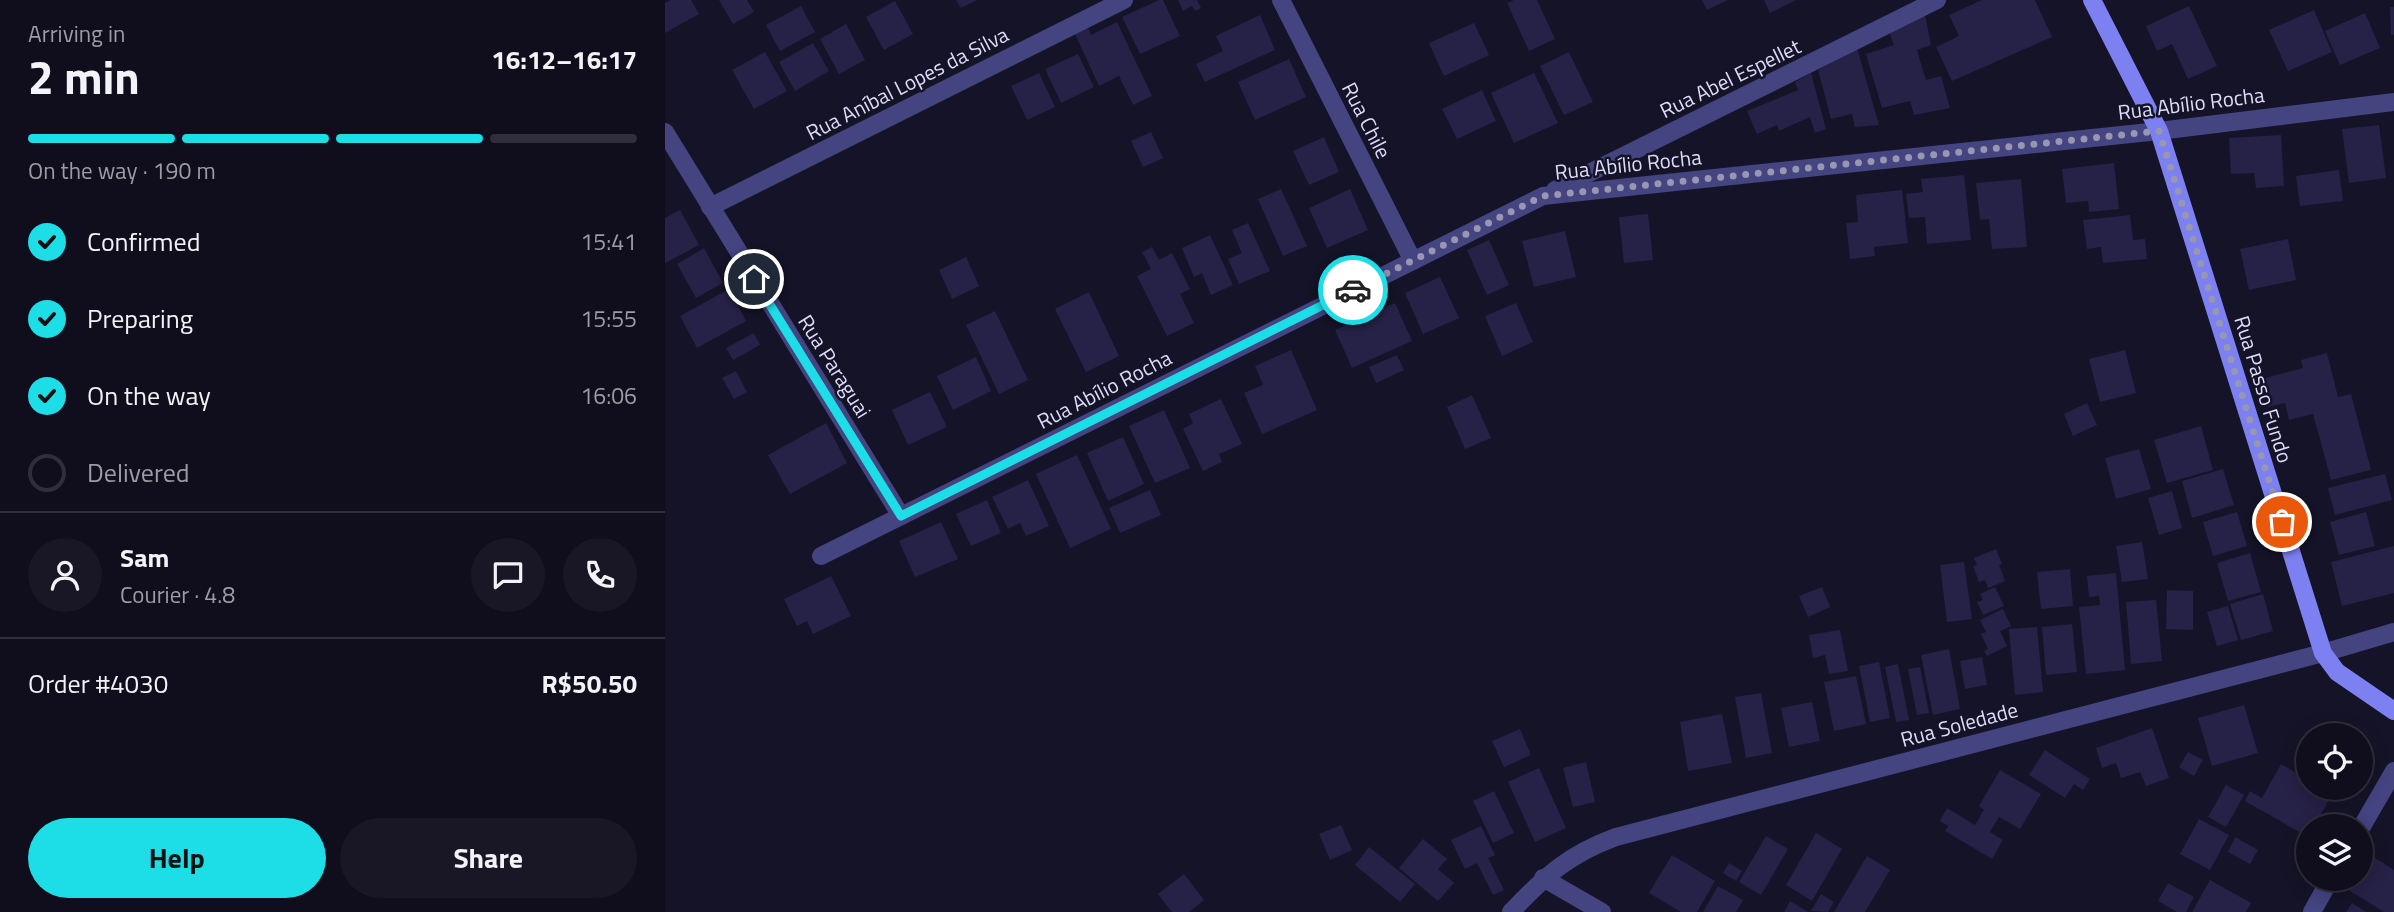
<!DOCTYPE html>
<meta charset="utf-8">
<style>
:root{--surface:#100e1d;--page:#191726;--text:#f1f3f6;--muted:#9c9ca4;--line:#302e3b;--accent:#1ddde7}
body{margin:0;font-family:"Titillium Web",sans-serif;background:var(--page);color:var(--text);height:100vh;display:flex;flex-direction:column;font-size:26px;white-space:nowrap}
*{box-sizing:border-box;margin:0}
p{font-size:23px;color:var(--muted)}
.icon{flex:none;width:38px;height:38px;fill:none;stroke:currentColor;stroke-width:2;stroke-linecap:round;stroke-linejoin:round}
.map{position:relative;flex:1;overflow:hidden}
.details{display:flex;flex-direction:column;background:var(--surface);width:665px}
.details>*{flex:none}
.tools{position:absolute;left:1631px;top:723px;display:grid;gap:14px}
.tools a{display:grid;place-items:center;width:77px;height:77px;border-radius:50%;background:var(--surface);box-shadow:0 4px 18px #0003,0 0 0 2px var(--line);font-size:35px}
.pin{position:absolute;display:grid;place-items:center;width:60px;height:60px;color:#fff;margin:-30px;border:4px solid #fff;border-radius:50%;box-shadow:0 2px 7px #0007}
.courier{position:absolute;display:grid;place-items:center;width:70px;height:70px;margin:-35px;border:5px solid #1ddde7;border-radius:50%;background:#fff;color:#222;box-shadow:0 2px 9px #0007}
.headline em{font-style:normal;font-weight:700}
.headline div{display:flex;flex-direction:column-reverse}
.headline{display:flex;align-items:center;justify-content:space-between;height:119px;padding:0 28px}
h1{font-size:46px;font-weight:700;line-height:52px}
.bar{display:grid;grid-template-columns:repeat(4,1fr);gap:10px 7px;align-content:center;height:84px;padding:0 28px}
.bar i{height:9px;border-radius:5px;background:var(--line)}
.bar .current{background:var(--accent)}
.bar p{grid-column:span 4}
.line{display:flex;align-items:center;gap:18px;padding:0 28px;border-top:2px solid var(--line)}
.line div{flex:1}
.round{display:grid;place-items:center;flex:none;width:74px;height:74px;border-radius:37px;background:var(--page)}
ol{padding:0 28px;list-style:none}
li{display:flex;align-items:center;gap:21px;height:77px}
li p{margin-inline-start:auto}
li .icon{padding:7px;border-radius:50%;background:var(--accent);color:#111;stroke-width:4}
li:last-child{color:var(--muted)}
li i{width:38px;height:38px;border:4px solid var(--line);border-radius:50%}
.cta{display:flex;gap:14px;margin-top:auto;padding:14px 28px}
.cta a{flex:1;height:80px;border-radius:42px;background:var(--accent);color:#111;font-size:28px;font-weight:700;line-height:80px;text-align:center}
.cta a+a{background:var(--page);color:var(--text)}
main{display:flex;flex:1;min-height:0}
.map>svg:first-child{display:block}
.building{fill:#262146}
.lines{fill:none;stroke-linecap:round;stroke-linejoin:round}
.street{stroke:#434480;stroke-width:18}
.secondary{stroke:#7d80f1;stroke-width:18}
.done{stroke:#9896b1;stroke-width:7;stroke-dasharray:0 12.6}
.route{stroke:#1ddde7;stroke-width:9}
.labels{text-anchor:middle;dominant-baseline:central;stroke-width:5;stroke-linejoin:round;paint-order:stroke}
.street-label{font-size:21px;fill:#dedcfb;stroke:#151327}
</style>
<main>
<section class="details">
<div class="headline"><div><h1>2 min</h1><p>Arriving in</p></div><em>16:12–16:17</em></div>
<div class="bar"><i class="current"></i><i class="current"></i><i class="current"></i><i></i><p>On the way · 190 m</p></div>
<ol>
<li><svg class="icon" aria-label="check" viewBox="0 0 24 24"><path d="M5 12l5 5 9-10"/></svg>Confirmed<p>15:41</p></li>
<li><svg class="icon" aria-label="check" viewBox="0 0 24 24"><path d="M5 12l5 5 9-10"/></svg>Preparing<p>15:55</p></li>
<li><svg class="icon" aria-label="check" viewBox="0 0 24 24"><path d="M5 12l5 5 9-10"/></svg>On the way<p>16:06</p></li>
<li><i></i>Delivered</li>
</ol>
<div class="line" style="height:126px"><a class="round"><svg class="icon" aria-label="person" viewBox="0 0 24 24"><circle cx="12" cy="8" r="4"/><path d="M4 21q1-7 8-7t8 7"/></svg></a><div><b>Sam</b><p>Courier · 4.8</p></div><a class="round"><svg class="icon" aria-label="chat" viewBox="0 0 24 24"><path d="M4 5h16v11H9l-5 4z"/></svg></a><a class="round"><svg class="icon" aria-label="phone" viewBox="0 0 24 24"><path d="M5 4h4l2 5-3 2q2 4 5 5l2-3 5 2v4C11 20 4 13 5 4z"/></svg></a></div>
<div class="line" style="height:91px"><div>Order #4030</div><b>R$50.50</b></div>
<div class="cta"><a>Help</a><a>Share</a></div>
</section>
<div class="map">
<svg width="1729" height="912" viewBox="0 0 1729 912">
<rect width="100%" height="100%" fill="#151327"/>
<g class="building">
<path d="M6 0H26L34 14 0 33V3Z"/>
<path d="M54 0H82L89 12 68 24Z"/>
<path d="M291 0H312L296 8Z"/>
<path d="M494 0H498L515 36 475 54 457 17Z"/>
<path d="M513 0H532L536 8 530 11 527 6 518 11Z"/>
<path d="M849 0H872L890 39 864 51 842 3Z"/>
<path d="M1037 0H1063L1042 10Z"/>
<path d="M1099 0H1131L1105 13Z"/>
<path d="M1317 0H1370L1387 37 1287 81 1271 47 1294 36 1284 15Z"/>
<path d="M230 1 248 34 219 50 201 17Z"/>
<path d="M136 6 150 32 115 51 101 25Z"/>
<path d="M1524 6 1552 66 1523 79 1507 44 1492 51 1481 26Z"/>
<path d="M1725 7H1729V35H1726Z"/>
<path d="M1649 10 1667 52 1623 71 1604 30Z"/>
<path d="M1700 13 1715 48 1675 65 1660 31Z"/>
<path d="M595 15 610 50 540 82 531 64 558 51 551 36Z"/>
<path d="M1260 15 1266 45 1252 50 1261 80 1276 76 1285 108 1249 115 1245 101 1217 108 1201 54 1229 45 1224 32Z"/>
<path d="M452 22 487 96 468 105 454 76 434 86 410 34 423 28 426 35Z"/>
<path d="M809 23 824 55 779 76 764 43Z"/>
<path d="M181 24 200 60 174 74 155 39Z"/>
<path d="M148 43 164 71 130 91 114 62Z"/>
<path d="M1192 48 1214 125 1190 127 1187 114 1166 119 1153 70Z"/>
<path d="M100 52 122 91 89 109 67 70Z"/>
<path d="M904 52 928 102 899 115 875 66Z"/>
<path d="M413 54 429 87 396 103 380 69Z"/>
<path d="M624 59 641 97 590 120 573 82Z"/>
<path d="M374 73 390 107 362 120 346 86Z"/>
<path d="M869 73 893 123 849 143 826 93Z"/>
<path d="M1146 73 1161 129 1150 133 1145 117 1114 131 1112 125 1092 134 1082 111 1133 90 1130 82Z"/>
<path d="M817 90 831 121 792 139 777 109Z"/>
<path d="M1714 125 1721 178 1684 183 1677 129Z"/>
<path d="M486 132 498 158 478 167 466 141Z"/>
<path d="M1616 135 1619 186 1591 188 1589 173 1566 174 1564 138Z"/>
<path d="M659 137 674 172 644 185 628 151Z"/>
<path d="M1449 163 1454 209 1424 212 1423 201 1401 203 1397 169Z"/>
<path d="M1674 170 1678 201 1635 206 1631 176Z"/>
<path d="M1299 175 1306 240 1262 244 1260 217 1244 218 1241 194 1258 192 1256 179Z"/>
<path d="M1356 179 1362 247 1327 249 1324 219 1315 220 1311 183Z"/>
<path d="M616 189 642 246 618 256 593 199Z"/>
<path d="M685 189 703 230 662 248 644 208Z"/>
<path d="M1237 190 1243 243 1209 247 1210 256 1185 259 1181 223 1193 222 1191 195Z"/>
<path d="M15 210 34 245 0 263V218Z"/>
<path d="M983 214 988 260 959 263 954 217Z"/>
<path d="M1465 215 1468 240 1480 239 1482 259 1438 263 1436 247 1422 249 1418 220Z"/>
<path d="M583 223 605 271 574 284 563 259 577 253 567 230Z"/>
<path d="M900 231 911 277 869 287 857 241Z"/>
<path d="M545 235 568 285 546 295 537 273 529 277 517 248Z"/>
<path d="M1623 239 1631 280 1584 290 1575 249Z"/>
<path d="M824 240 844 285 822 295 802 250Z"/>
<path d="M487 247 494 260 507 253 525 289 515 294 529 323 502 336 472 276 486 269 477 252Z"/>
<path d="M39 248 58 283 31 298 12 264Z"/>
<path d="M301 257 314 286 287 299 274 270Z"/>
<path d="M775 277 794 318 758 334 740 293Z"/>
<path d="M64 289 81 321 32 348 15 316Z"/>
<path d="M424 292 454 356 421 372 390 309Z"/>
<path d="M730 303 747 341 687 368 670 330Z"/>
<path d="M851 303 868 342 837 356 820 316Z"/>
<path d="M330 311 363 380 334 394 301 325Z"/>
<path d="M89 333 95 345 68 360 61 348Z"/>
<path d="M626 350 652 410 597 434 579 393 598 385 590 366Z"/>
<path d="M1460 350 1471 393 1435 402 1424 359Z"/>
<path d="M1662 353 1673 397 1686 394 1706 470 1666 480 1648 414 1624 420 1620 403 1603 407 1596 379 1638 368 1636 360Z"/>
<path d="M732 355 739 370 711 383 704 367Z"/>
<path d="M311 357 326 391 288 410 272 376Z"/>
<path d="M71 371 82 392 69 399 57 378Z"/>
<path d="M265 392 282 427 243 445 227 410Z"/>
<path d="M807 395 826 438 800 449 782 407Z"/>
<path d="M556 399 577 444 554 454 557 462 538 471 518 429 528 423 524 414Z"/>
<path d="M1422 403 1432 425 1408 436 1399 414Z"/>
<path d="M499 410 525 468 490 483 464 426Z"/>
<path d="M161 423 182 463 125 494 103 455Z"/>
<path d="M1536 426 1548 470 1502 483 1489 440Z"/>
<path d="M458 437 479 484 443 501 422 453Z"/>
<path d="M1474 449 1486 489 1451 499 1440 458Z"/>
<path d="M412 455 446 529 405 548 371 474Z"/>
<path d="M1558 469 1569 505 1527 518 1517 481Z"/>
<path d="M1720 474 1727 500 1670 515 1663 488Z"/>
<path d="M363 480 384 526 361 536 355 523 343 529 327 497Z"/>
<path d="M485 490 496 515 455 533 444 508Z"/>
<path d="M1507 491 1517 528 1494 535 1483 498Z"/>
<path d="M322 500 336 533 306 546 291 514Z"/>
<path d="M1572 512 1582 546 1548 556 1538 522Z"/>
<path d="M1701 512 1710 546 1674 555 1665 522Z"/>
<path d="M276 522 293 559 250 577 234 541Z"/>
<path d="M1477 542 1483 579 1457 582 1451 546Z"/>
<path d="M1729 546V593L1677 606 1666 562Z"/>
<path d="M1331 549 1337 564 1334 565 1340 581 1323 588 1320 580 1314 582 1308 566 1312 565 1309 558Z"/>
<path d="M1585 553 1596 592 1563 601 1552 563Z"/>
<path d="M1299 562 1307 619 1282 622 1275 565Z"/>
<path d="M1405 569 1408 606 1376 609 1372 572Z"/>
<path d="M1451 573 1460 670 1421 674 1414 607 1435 605 1434 596 1424 597 1422 576Z"/>
<path d="M166 576 186 616 148 634 142 621 132 626 119 599Z"/>
<path d="M1157 587 1165 607 1143 617 1134 596Z"/>
<path d="M1330 587 1339 606 1318 615 1312 602 1318 600 1315 594Z"/>
<path d="M1502 590 1528 591V630L1501 629Z"/>
<path d="M1598 594 1608 631 1576 640 1565 604Z"/>
<path d="M1491 600 1497 661 1466 664 1461 602Z"/>
<path d="M1563 606 1573 640 1552 646 1542 612Z"/>
<path d="M1338 609 1346 626 1335 631 1342 646 1322 656 1319 651 1323 649 1316 634 1321 632 1315 620Z"/>
<path d="M1407 624 1412 672 1381 675 1377 627Z"/>
<path d="M1372 627 1378 692 1350 695 1344 629Z"/>
<path d="M1175 630 1183 671 1164 674 1160 655 1148 658 1144 635Z"/>
<path d="M1284 649 1295 709 1268 715 1256 655Z"/>
<path d="M1317 657 1322 685 1300 689 1295 661Z"/>
<path d="M1214 662 1225 718 1205 722 1194 666Z"/>
<path d="M1233 664 1244 720 1231 722 1220 667Z"/>
<path d="M1255 667 1264 713 1252 715 1243 669Z"/>
<path d="M1191 676 1201 724 1169 731 1159 682Z"/>
<path d="M1096 693 1107 753 1081 758 1070 697Z"/>
<path d="M1147 702 1155 741 1124 747 1116 708Z"/>
<path d="M1579 705 1593 753 1547 766 1533 718Z"/>
<path d="M1057 714 1067 763 1023 771 1015 722Z"/>
<path d="M1487 728 1504 778 1481 786 1475 772 1456 778 1451 763 1437 768 1431 748Z"/>
<path d="M855 729 866 755 839 767 827 741Z"/>
<path d="M1380 750 1425 779 1418 790 1409 784 1400 798 1364 775Z"/>
<path d="M1523 752 1538 760 1529 776 1514 767Z"/>
<path d="M921 762 930 802 908 807 898 768Z"/>
<path d="M1616 764 1643 780V788H1657L1668 793 1649 826H1643V837L1580 801 1585 791 1597 798Z"/>
<path d="M874 768 901 828 870 842 843 782Z"/>
<path d="M1335 770 1376 794 1355 829 1334 817 1325 832 1338 840 1327 859 1280 831 1283 826 1275 821 1282 808 1310 825 1319 810 1314 806Z"/>
<path d="M1561 785 1579 795 1561 827 1543 817Z"/>
<path d="M829 791 849 833 828 843 808 801Z"/>
<path d="M1534 819 1564 835 1545 870 1515 854Z"/>
<path d="M676 825 687 850 665 860 654 834Z"/>
<path d="M816 826 830 855 823 858 839 890 828 895 812 863 800 869 786 840Z"/>
<path d="M1151 833 1177 849 1147 901 1121 885Z"/>
<path d="M1101 836 1123 849 1096 895 1074 882Z"/>
<path d="M1570 837 1593 850 1585 864 1563 852Z"/>
<path d="M758 839 782 859 773 869 789 883 773 901 734 868Z"/>
<path d="M704 847 750 884 735 902 690 865Z"/>
<path d="M1007 855 1050 881 1032 912H1016L984 893Z"/>
<path d="M1202 856 1225 870 1200 912H1169Z"/>
<path d="M1707 856 1729 870V912H1719L1685 891 1693 878H1696V873Z"/>
<path d="M1064 863 1077 871 1071 881 1058 873Z"/>
<path d="M519 874 539 900 524 912H507L493 894Z"/>
<path d="M1545 880 1586 903 1581 912H1527Z"/>
<path d="M1503 883 1529 897 1521 912H1512L1493 901Z"/>
<path d="M1053 886 1078 900 1071 912H1038Z"/>
<path d="M1156 894 1169 902 1163 912 1146 911Z"/>
<path d="M1125 901 1143 912H1119Z"/>
<path d="M1687 903 1701 912H1681Z"/>
</g>
<g class="lines">
<g class="street">
<path d="M616 0 748 261"/>
<path d="M0 132 236 516"/>
<path d="M890 190 1272 0"/>
<path d="M45 207 459 0"/>
<path d="M156 556 878 196 1494 131 1729 102"/>
<path d="M1696 828 1729 771"/>
<path d="M878 878 937 912"/>
<path d="M846 912C880 876 904 854 951 837L1658 653 1729 632"/>
<path d="M1647 912 1666 878"/>
</g>
<path class="secondary" d="M1427 0 1494 131 1658 653 1672 672 1729 711"/>
</g>
<g class="lines">
<path class="done" d="M688 290 878 196 1494 131 1617 522"/>
<path class="route" d="M89 279 236 516 688 290"/>
</g>
<g class="labels">
<g class="street-label">
<text transform="translate(1065 78) rotate(-26)">Rua Abel Espellet</text>
<text transform="translate(242 83) rotate(-27)">Rua Aníbal Lopes da Silva</text>
<text transform="translate(1526 103) rotate(-7)">Rua Abílio Rocha</text>
<text transform="translate(702 120) rotate(63)">Rua Chile</text>
<text transform="translate(963 164) rotate(-6)">Rua Abílio Rocha</text>
<text transform="translate(170 366) rotate(58)">Rua Paraguai</text>
<text transform="translate(439 389) rotate(-27)">Rua Abílio Rocha</text>
<text transform="translate(1599 389) rotate(73)">Rua Passo Fundo</text>
<text transform="translate(1294 724) rotate(-15)">Rua Soledade</text>
</g>
</g>
</svg>
<div class="tools">
<a><svg class="icon" aria-label="locate" viewBox="0 0 24 24"><circle cx="12" cy="12" r="6"/><path d="M12 2v4M12 18v4M2 12h4M18 12h4"/></svg></a>
<a><svg class="icon" aria-label="layers" viewBox="0 0 24 24"><path d="M12 4l9 5-9 5-9-5zM3 14l9 5 9-5"/></svg></a>
</div>
<div class="pin" style="left:1617px;top:522px;background:#ea580c"><svg class="icon" aria-label="bag" viewBox="0 0 24 24"><path d="M5 8h14l-1 12H6zM9 8a3 3 0 0 1 6 0"/></svg></div>
<div class="pin" style="left:89px;top:279px;background:#1f2937"><svg class="icon" aria-label="home" viewBox="0 0 24 24"><path d="M3 11l9-7 9 7M6 9v11h12V9"/></svg></div>
<div class="courier" style="left:688px;top:290px"><svg class="icon" aria-label="car" viewBox="0 0 24 24"><path d="M5 17H2v-5l4-1 3-4h7l3 4 3 1v5h-3M9 17h6M6 11h13"/><circle cx="7" cy="17" r="2"/><circle cx="17" cy="17" r="2"/></svg></div>
</div>
</main>
